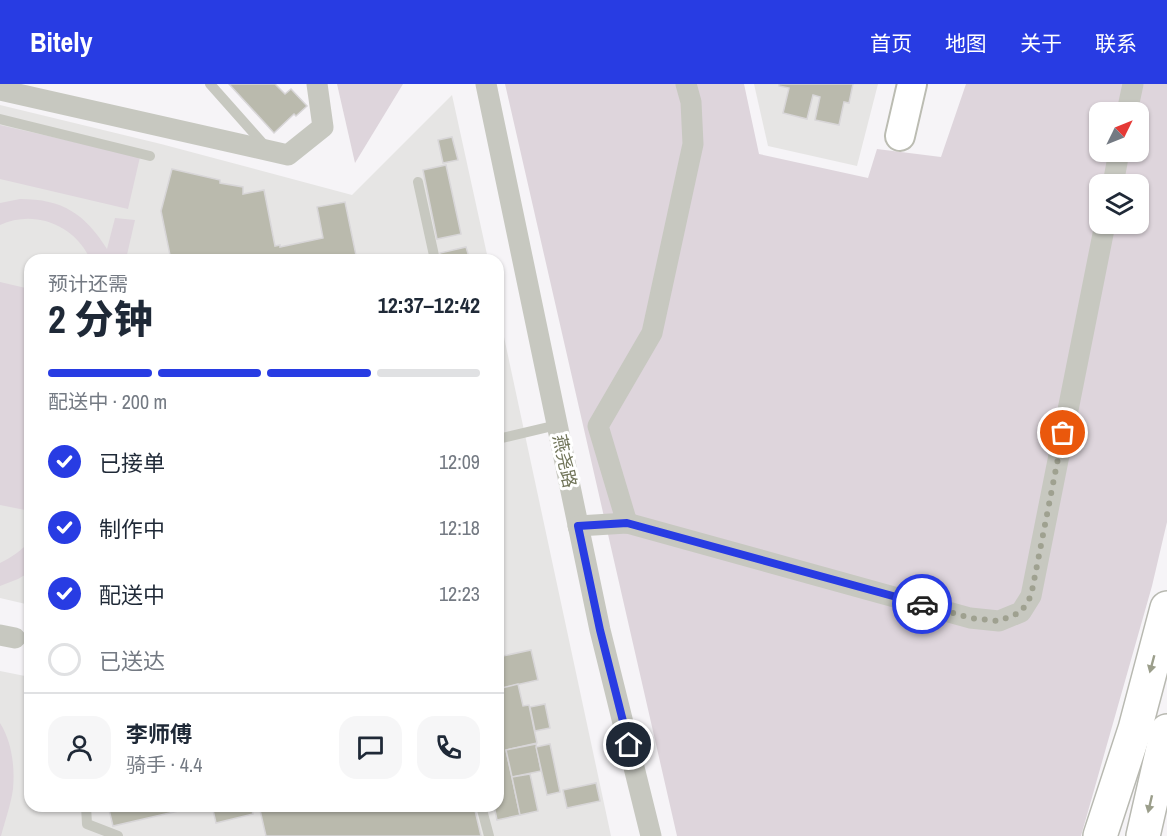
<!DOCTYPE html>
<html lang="zh">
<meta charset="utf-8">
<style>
:root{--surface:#fff;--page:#f6f6f7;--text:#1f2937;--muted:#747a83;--line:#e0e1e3;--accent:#283ce3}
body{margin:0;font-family:"Archivo Narrow","Noto Sans SC",sans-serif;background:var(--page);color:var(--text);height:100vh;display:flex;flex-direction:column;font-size:22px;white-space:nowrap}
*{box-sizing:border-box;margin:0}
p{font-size:20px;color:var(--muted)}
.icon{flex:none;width:33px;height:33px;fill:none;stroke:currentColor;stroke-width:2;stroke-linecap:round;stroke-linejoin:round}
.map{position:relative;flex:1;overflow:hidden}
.details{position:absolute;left:24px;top:170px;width:480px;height:558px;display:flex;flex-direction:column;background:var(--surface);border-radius:18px;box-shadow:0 2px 4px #0004}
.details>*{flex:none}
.needle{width:39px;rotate:47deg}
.fabs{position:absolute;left:1089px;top:18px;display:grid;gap:12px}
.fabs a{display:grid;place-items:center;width:60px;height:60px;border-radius:12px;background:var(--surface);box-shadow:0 2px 4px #0004;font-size:30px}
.pin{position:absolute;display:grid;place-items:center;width:51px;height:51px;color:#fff;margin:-26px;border:3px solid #fff;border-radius:50%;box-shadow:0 2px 6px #0007}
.courier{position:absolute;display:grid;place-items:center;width:60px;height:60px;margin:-30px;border:4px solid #283ce3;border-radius:50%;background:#fff;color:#222;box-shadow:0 2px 8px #0007}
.overview em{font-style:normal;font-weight:800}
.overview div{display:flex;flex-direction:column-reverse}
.overview{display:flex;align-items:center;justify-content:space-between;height:102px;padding:0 24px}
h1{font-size:39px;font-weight:800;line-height:45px}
.bar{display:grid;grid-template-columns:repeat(4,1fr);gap:9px 6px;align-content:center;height:72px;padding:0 24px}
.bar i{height:8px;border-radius:4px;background:var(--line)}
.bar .selected{background:var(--accent)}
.bar p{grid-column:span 4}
.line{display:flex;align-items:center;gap:15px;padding:0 24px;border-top:2px solid var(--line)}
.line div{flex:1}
.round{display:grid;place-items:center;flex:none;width:63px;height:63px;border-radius:18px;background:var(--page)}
ol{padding:0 24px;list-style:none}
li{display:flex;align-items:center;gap:18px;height:66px}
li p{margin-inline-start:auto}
li .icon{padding:6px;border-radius:50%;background:var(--accent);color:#fff;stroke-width:4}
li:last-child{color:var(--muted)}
li i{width:33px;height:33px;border:3px solid var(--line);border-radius:50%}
header{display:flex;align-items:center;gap:36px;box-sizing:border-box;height:84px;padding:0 30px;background:var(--accent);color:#fff}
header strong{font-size:28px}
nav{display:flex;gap:33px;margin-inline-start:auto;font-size:21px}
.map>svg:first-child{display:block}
.built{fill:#e6e5e4}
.green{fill:#ded5dc;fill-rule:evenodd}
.building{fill:#babaad;stroke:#d8d6d8;stroke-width:1.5}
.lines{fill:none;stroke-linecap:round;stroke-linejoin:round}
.secondary-casing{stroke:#bbbcb2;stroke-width:32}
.highway-casing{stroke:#b8b9b1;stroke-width:36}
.lane{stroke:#c7c8c0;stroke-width:10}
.street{stroke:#c7c8c0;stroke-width:21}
.secondary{stroke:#fff;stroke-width:28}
.highway{stroke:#fff;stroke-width:33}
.oneway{fill:#9b9e8b}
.done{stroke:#9fa190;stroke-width:6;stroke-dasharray:0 10.8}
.route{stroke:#283ce3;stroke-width:8}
.labels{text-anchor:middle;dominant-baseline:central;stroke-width:6;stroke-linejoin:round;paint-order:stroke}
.street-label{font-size:18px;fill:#707459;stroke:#fff}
</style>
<header>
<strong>Bitely</strong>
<nav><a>首页</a><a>地图</a><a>关于</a><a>联系</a></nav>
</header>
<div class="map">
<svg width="1167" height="752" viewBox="0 0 1167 752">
<rect width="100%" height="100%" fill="#f6f4f7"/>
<g class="built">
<path d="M754 0H878L857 82 768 62Z"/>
<path d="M452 11 488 175 30 176V521L0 514V21L161 60 352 111Z"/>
<path d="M498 225 611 752H0V587L30 593V722H498Z"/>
</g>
<g class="green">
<path d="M337 0H403L355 79Z"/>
<path d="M505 0H744L759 70 868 94 877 65 941 73 966 0H1167V438L1152 502 1081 752H677ZM1100 28H1138V68H1100ZM1100 100H1138V140H1100Z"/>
<path d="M0 41 140 73 128 125 0 95Z"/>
<path d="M20 115C63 115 85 130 107 165L115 134 135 136 126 175H90C75 141 34 125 0 141V119Z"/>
<path d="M0 198 30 205V427L0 421Z"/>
<path d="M30 457V488L18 495 0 502V479C12 473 21 467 30 457Z"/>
<path d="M0 639C12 658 15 683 13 705 11 720 5 737 1 752H0Z"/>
</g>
<g class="building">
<path d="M229 0H275L285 10 291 5 307 22 296 32 294 30 274 49Z"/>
<path d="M779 0H853L849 19 844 18 839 41 815 36 820 13 813 11 807 35 783 29 789 4 779 2Z"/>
<path d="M452 53 458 76 443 79 438 56Z"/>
<path d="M446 81 461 150 437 155 423 86Z"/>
<path d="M172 85 220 96V99L243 103V110L264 106 275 162 280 161V163L323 154 317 123 345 118 357 176H171L161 127Z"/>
<path d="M466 163 469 173 463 176H441L440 169Z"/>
<path d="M498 297 503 321 499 322 498 318Z"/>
<path d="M531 566 538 596 498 605V573Z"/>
<path d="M518 600 523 622 529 621 537 659 506 666 520 731 497 736 494 722H498V605Z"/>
<path d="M545 620 550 644 535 647 530 623Z"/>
<path d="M536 660 541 687 512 693 506 666Z"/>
<path d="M550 660 560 708 547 711 536 663Z"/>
<path d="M530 690 538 727 520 731 512 693Z"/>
<path d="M596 699 600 717 567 724 563 706Z"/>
<path d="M108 722H200L113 742Z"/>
<path d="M212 722H251L253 730 216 739Z"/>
<path d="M259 722H474L481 752H266Z"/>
</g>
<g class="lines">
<g class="secondary-casing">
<path id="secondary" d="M900 52 912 0"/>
</g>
<g class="highway-casing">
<g id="highway">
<path d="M1100 752 1135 645 1167 524"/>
<path d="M1143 752 1167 647"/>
</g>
</g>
<g class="lane">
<path d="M210 0 266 63"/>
<path d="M0 35 150 72"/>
<path d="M418 98 435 176"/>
<path d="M498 355 557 341"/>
<path d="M86 722 87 740 118 752"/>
<path d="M481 722 489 752"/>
</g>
<g class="street">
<path d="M486 0 600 546 651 752"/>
<path d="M0 6 288 71 323 43 317 0"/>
<path d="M1127 28 1133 0"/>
<path d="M1113 100 1119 68"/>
<path d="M627 439 598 342 652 249 693 60 691 18 686 0"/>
<path d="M578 442 627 439 970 534 999 537 1021 528 1031 512 1105 140"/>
<path d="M0 551 15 554"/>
</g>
<use href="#secondary" class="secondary"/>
<use href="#highway" class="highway"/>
</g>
<defs><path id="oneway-solid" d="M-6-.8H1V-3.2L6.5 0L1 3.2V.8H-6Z" transform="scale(1.5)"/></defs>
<g class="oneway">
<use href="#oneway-solid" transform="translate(1152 580) rotate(105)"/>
<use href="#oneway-solid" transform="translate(1150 720) rotate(103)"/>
</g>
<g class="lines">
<path class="done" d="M922 520 970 534 999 537 1021 528 1031 512 1063 349"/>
<path class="route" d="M629 661 600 546 578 442 627 439 922 520"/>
</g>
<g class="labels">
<g class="street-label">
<text transform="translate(565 377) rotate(78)">燕尧路</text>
</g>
</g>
</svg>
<div class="fabs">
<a><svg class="needle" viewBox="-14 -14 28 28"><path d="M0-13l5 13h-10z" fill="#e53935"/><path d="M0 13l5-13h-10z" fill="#747a83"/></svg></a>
<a><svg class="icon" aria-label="layers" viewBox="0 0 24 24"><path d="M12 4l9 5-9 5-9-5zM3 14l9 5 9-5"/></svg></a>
</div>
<div class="pin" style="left:1063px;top:349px;background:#ea580c"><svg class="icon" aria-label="bag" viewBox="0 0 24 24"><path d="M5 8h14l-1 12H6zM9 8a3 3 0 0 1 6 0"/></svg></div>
<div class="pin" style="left:629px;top:661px;background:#1f2937"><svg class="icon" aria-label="home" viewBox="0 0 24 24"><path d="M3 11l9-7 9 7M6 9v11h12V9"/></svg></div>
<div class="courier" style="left:922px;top:520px"><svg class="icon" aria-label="car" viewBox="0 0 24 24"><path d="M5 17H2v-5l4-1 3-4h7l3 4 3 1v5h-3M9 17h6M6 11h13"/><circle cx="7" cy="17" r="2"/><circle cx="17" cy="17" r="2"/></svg></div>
<section class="details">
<div class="overview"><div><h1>2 分钟</h1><p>预计还需</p></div><em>12:37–12:42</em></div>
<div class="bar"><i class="selected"></i><i class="selected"></i><i class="selected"></i><i></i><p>配送中 · 200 m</p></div>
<ol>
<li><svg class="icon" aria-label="check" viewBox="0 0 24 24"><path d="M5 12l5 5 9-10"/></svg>已接单<p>12:09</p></li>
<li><svg class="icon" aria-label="check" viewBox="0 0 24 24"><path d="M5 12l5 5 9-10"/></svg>制作中<p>12:18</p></li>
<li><svg class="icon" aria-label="check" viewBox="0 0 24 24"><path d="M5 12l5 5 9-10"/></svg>配送中<p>12:23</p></li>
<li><i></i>已送达</li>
</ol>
<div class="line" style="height:108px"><a class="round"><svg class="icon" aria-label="person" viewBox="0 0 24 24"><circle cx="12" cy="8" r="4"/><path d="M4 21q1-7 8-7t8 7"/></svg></a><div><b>李师傅</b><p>骑手 · 4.4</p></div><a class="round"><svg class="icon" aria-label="chat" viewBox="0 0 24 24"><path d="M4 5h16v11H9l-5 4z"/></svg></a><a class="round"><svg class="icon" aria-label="phone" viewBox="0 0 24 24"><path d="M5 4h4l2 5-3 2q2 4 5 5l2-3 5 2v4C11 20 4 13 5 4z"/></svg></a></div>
</section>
</div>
